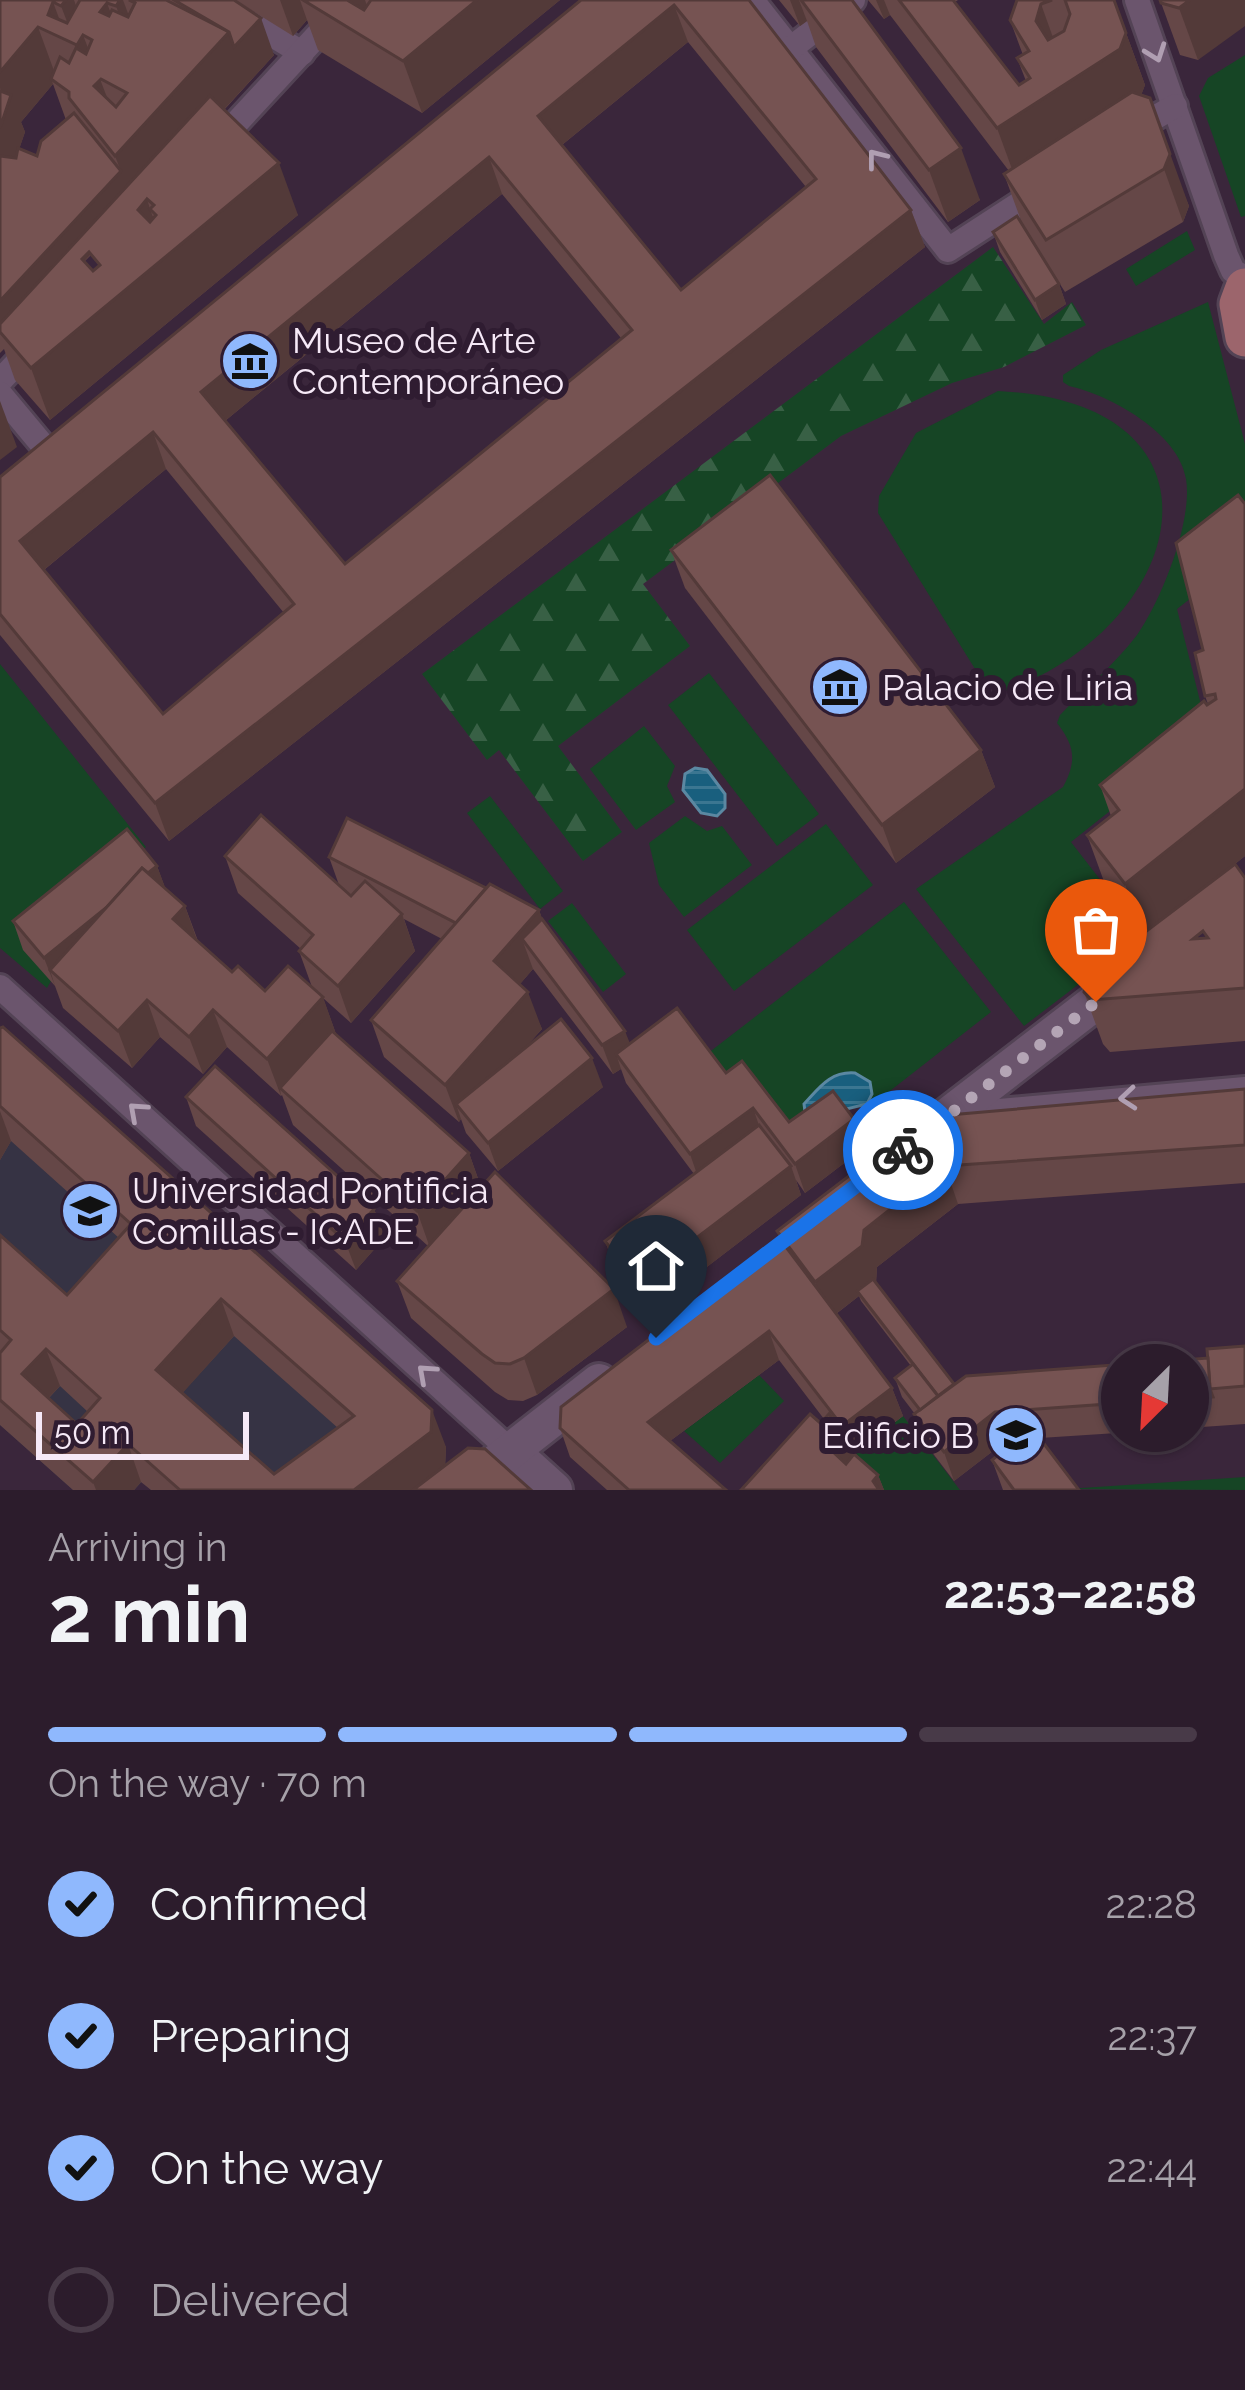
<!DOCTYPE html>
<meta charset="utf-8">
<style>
:root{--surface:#2c1c2c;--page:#382938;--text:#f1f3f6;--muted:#a6a1a9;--line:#483a48;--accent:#8fb8fd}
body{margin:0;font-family:Raleway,sans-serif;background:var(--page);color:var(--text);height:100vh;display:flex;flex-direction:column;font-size:45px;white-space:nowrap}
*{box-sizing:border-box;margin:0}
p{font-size:39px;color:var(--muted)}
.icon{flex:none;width:66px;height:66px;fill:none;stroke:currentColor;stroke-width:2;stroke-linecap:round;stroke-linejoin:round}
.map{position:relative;height:1490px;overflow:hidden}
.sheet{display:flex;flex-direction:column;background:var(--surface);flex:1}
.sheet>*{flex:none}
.needle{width:78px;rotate:204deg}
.fabs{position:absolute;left:1101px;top:1344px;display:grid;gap:24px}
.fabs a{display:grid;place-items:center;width:108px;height:108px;border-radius:50%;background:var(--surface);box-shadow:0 3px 9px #0004,0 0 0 3px var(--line);font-size:60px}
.scale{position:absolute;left:36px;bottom:30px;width:213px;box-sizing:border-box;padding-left:12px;border:6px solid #f6e9f7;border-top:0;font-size:33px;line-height:42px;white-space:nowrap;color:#f6e9f7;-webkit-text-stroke:9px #2f1c31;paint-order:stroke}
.pin{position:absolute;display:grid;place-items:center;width:102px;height:102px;color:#fff;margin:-123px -51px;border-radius:50% 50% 50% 0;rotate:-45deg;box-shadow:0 0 12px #0007}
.pin .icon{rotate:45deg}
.courier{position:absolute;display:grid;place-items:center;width:120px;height:120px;margin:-60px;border:9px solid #1a73e8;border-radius:50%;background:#fff;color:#222;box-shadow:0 3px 15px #0007}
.overview em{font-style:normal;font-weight:700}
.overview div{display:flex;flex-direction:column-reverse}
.overview{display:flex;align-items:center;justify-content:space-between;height:204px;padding:0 48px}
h1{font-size:78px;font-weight:700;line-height:90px}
.bar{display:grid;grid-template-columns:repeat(4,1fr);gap:18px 12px;align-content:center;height:144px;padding:0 48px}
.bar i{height:15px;border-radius:9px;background:var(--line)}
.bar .on{background:var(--accent)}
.bar p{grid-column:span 4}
ol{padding:0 48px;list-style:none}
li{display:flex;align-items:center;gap:36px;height:132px}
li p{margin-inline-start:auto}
li .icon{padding:12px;border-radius:50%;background:var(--accent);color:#111;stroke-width:4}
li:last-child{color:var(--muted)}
li i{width:66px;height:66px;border:6px solid var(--line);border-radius:50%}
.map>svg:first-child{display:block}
.education{fill:#363344}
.forest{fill:url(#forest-firs)}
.green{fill:#164525}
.water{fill:url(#water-rules);stroke:#5b88a2;stroke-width:3}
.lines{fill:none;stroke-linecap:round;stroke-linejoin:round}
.street-casing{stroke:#534355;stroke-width:30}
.secondary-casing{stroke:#534355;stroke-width:42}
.primary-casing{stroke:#534355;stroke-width:45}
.street{stroke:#6b556d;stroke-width:24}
.secondary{stroke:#6b556d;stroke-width:36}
.primary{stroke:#9c656c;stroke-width:39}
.wall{fill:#654747;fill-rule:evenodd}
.shaded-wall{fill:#533a39}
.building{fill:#765352;stroke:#533a39;stroke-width:3;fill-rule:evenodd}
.oneway{stroke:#b09fb2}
.done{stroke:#b4a5b5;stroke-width:12;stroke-dasharray:0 21.6}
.route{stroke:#1a73e8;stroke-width:15}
.labels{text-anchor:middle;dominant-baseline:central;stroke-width:12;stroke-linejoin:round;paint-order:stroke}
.poi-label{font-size:36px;fill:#f6e9f7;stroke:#2f1c31;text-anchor:start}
</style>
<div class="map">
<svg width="1245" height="1490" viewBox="0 0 1245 1490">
<defs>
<pattern id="forest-firs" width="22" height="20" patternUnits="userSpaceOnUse" patternTransform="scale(3)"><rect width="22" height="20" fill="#164525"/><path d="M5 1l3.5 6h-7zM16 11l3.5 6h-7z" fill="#386045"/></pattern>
<pattern id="water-rules" width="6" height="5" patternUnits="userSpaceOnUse" patternTransform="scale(3)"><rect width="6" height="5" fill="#195f7e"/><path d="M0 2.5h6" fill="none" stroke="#3b7691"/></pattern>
</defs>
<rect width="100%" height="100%" fill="#3a263b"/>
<path class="education" d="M16 1065 446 1447 445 1469 151 1490 142 1482 134 1490H73L0 1425V1066Z"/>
<path class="forest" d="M993 247 1044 324 1072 302 1086 325 1004 367 952 383 841 436 643 584 690 646 558 746 622 832 583 861 499 750 487 760 422 674Z"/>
<g class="green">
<path d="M1245 55V216L1241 217 1199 96 1208 78Z"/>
<path d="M1187 231 1195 250 1136 286 1126 269Z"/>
<path d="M1208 302 1245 444V556L1177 609 1208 733 1071 842 1143 935 1024 1026 916 889 1063 787C1077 761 1075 746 1057 723L1060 715C1085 689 1115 664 1137 635 1161 601 1193 521 1186 479 1179 433 1110 395 1069 386L1063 382V375L1101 350Z"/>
<path d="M998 391C1245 403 1187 630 999 693L985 685 878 513 879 496 916 433Z"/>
<path d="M0 664 146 847 27 943 51 981 47 988 0 948Z"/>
<path d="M709 673 819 814 777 846 668 705Z"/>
<path d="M644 726 675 766 667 786 675 802 636 830 590 769Z"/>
<path d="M490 796 563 891 540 909 467 813Z"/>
<path d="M685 816 707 831 722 826 752 865 684 917 659 885 649 843Z"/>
<path d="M826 824 873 885 734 991 687 930Z"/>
<path d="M904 902 991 1012 872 1105 867 1104 870 1100 818 1092 803 1109 806 1119 800 1150 736 1102 703 1057Z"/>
<path d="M572 903 626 974 603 992 548 921Z"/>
<path d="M759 1375 784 1401 720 1463 684 1431Z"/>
<path d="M903 1416 960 1490H853L838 1477 852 1455Z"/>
<path d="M1245 1477V1490L1067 1489Z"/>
</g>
<g class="water">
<path d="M695 768 707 770 725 794V808L717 816 701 813 683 790 685 774Z"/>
<path d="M855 1073 870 1082 872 1094 867 1104 806 1119 804 1104C819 1088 830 1071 855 1073Z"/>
</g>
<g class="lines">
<g class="street-casing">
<g id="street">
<path d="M214 0 302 53"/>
<path d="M752 0 948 250 1042 189"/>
<path d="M1137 0 1226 255 1233 271 1245 278"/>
<path d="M790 49 853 0"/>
<path d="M1132 131 1175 106"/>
<path d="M216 145 350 0"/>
<path d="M0 381 31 348"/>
<path d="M0 394 50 454"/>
<path d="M0 987 512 1452"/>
<path d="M955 1115 1245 1089"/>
</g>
</g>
<g class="secondary-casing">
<g id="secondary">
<path d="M910 1145 1128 977"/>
<path d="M512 1452 554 1490"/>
<path d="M461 1490 599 1382"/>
</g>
</g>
<g class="primary-casing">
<path id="primary" d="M1245 288 1239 304 1245 337"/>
</g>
<use href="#street" class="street"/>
<use href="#secondary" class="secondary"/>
<use href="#primary" class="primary"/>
</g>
<g class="wall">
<path d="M0 0H234L274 55 224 110 298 215 50 420 15 380 4 349 0 353ZM53 84 66 120 37 156 19 149 25 132 21 122ZM91 255 100 265 93 271 85 261Z"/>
<path d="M235 0H560L422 113 318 50 307 20 293 36Z"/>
<path d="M581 0H749L911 210 925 247 169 841 0 635V477ZM688 42 806 187 681 290 562 145ZM502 194 621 338 345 564 225 421ZM166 469 284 613 163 714 44 570Z"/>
<path d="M779 0H853L980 200 948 222 816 47 807 21 800 26Z"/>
<path d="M868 0H958L955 2 1019 85 1026 81 1017 58 1023 55 1010 20 1017 0H1114L1145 85 1141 95 1189 206 1183 222 1065 292 1023 226 1004 174 1009 171 890 15 884 19Z"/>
<path d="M1160 0H1245L1198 60 1180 55Z"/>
<path d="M993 232 1059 284 1066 304 1042 320 1000 252Z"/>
<path d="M1245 504V856L1216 879 1245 876V1041L1110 1052 1103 1044 1084 992 1143 934 1106 887 1087 835 1111 816 1100 785 1208 704 1205 696 1203 650ZM1203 931 1208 938 1193 939Z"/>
<path d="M671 550 981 750 995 787 896 863 685 588Z"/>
<path d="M225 856 339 885 329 857 486 888 539 910 542 919 630 1043 726 1073 789 1122 854 1119 864 1148 805 1193 796 1180 801 1195 648 1312 616 1270 605 1241 694 1174 626 1083 621 1069 613 1074 533 969 520 984 542 1029 523 1050 603 1087 498 1171 466 1133 461 1119 459 1122 384 1057 371 1020 442 939 404 919 415 951 351 1023 323 998 336 1034 469 1153 481 1187 627 1327 537 1395 523 1401 508 1400 495 1392 411 1318 397 1281 428 1246 293 1125 282 1095 281 1096 227 1047 203 1074 160 1037 132 1068 63 1008 55 986 23 950 13 921 157 866 165 888 185 906 198 941 232 972 265 991 312 987 299 951 301 949 238 893Z"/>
<path d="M0 1028 446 1447 445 1466 531 1490H151L141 1482 134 1490H73L0 1425V1235L67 1295 119 1238 11 1141 0 1160ZM234 1336 338 1428 274 1474 182 1393ZM60 1386 88 1412 77 1424 49 1398Z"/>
<path d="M1245 1089V1183L958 1204 877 1267 876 1283 954 1384 966 1376 1208 1358 1207 1349 1245 1346V1424L1188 1428V1365H1122V1431H1148L1040 1438 1079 1490H1003L992 1460 1017 1440 1006 1441 954 1481 925 1443 915 1414 902 1397 895 1378 911 1366 861 1301 859 1296 836 1314 892 1388 903 1416 852 1455 849 1460 854 1454 878 1475 884 1490H741L810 1414 821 1423 824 1419 779 1360 670 1441 726 1490H607L570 1457 560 1428 561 1407 780 1239 777 1231 926 1117Z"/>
<path d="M186 1097 374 1209 385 1237 356 1270 196 1126Z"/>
</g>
<g class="shaded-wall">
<path d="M66 0H74L87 38 83 35 120 131 96 97 61 6Z"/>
<path d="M120 0H123L141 48 135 58 116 6Z"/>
<path d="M280 0H300L307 20 293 36Z"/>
<path d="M347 0H365L378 38Z"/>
<path d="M453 0H560L422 113 403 61Z"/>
<path d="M790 0H799L807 21 800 26Z"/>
<path d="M876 0H884L890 15 884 19Z"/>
<path d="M1114 0 1145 85 1139 101 1016 180 997 128Z"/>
<path d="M1190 0H1245V26L1198 60 1179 8Z"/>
<path d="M53 2 67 40 48 15Z"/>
<path d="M107 3 126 55 100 12Z"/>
<path d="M1041 4 1060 57 1055 73 1036 21Z"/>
<path d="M674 5 688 42 552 153 538 116Z"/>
<path d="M261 18 274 55 9 343 0 332V301L121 171 115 156 229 32Z"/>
<path d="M38 27 57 79H51L53 84 21 122 25 132 5 191 0 179V128L7 107 0 88V72Z"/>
<path d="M1150 98 1189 206 1183 222 1164 169Z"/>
<path d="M961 148 980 200 948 222 929 170Z"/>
<path d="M489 157 502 194 215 429 201 392Z"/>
<path d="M279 163 298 215 50 420 31 368Z"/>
<path d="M147 199 150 209 166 252 138 210Z"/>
<path d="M911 210 925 247 169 841 155 803Z"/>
<path d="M1059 284 1066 304 1042 320 1035 300Z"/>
<path d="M0 401 17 447 0 460Z"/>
<path d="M153 432 166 469 34 578 20 541Z"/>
<path d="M981 750 995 787 896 863 882 825Z"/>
<path d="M1245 789V856L1144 936 1125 884Z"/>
<path d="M157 866 168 895 50 970 55 986 44 958Z"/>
<path d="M185 906 198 943 173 919Z"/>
<path d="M539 910 553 947 522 939 533 969 508 998 494 961Z"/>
<path d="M402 914 415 951 351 1023 338 986Z"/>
<path d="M528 992 542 1029 465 1115 456 1104 461 1119 459 1122 445 1085Z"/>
<path d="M323 997 336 1034 280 1088 281 1096 267 1059Z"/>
<path d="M147 1000 160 1037 132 1068 118 1031Z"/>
<path d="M213 1010 227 1047 203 1074 189 1037Z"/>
<path d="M625 1031 636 1059 616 1054 621 1069 613 1074 602 1045Z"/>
<path d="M592 1058 603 1087 498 1171 488 1143Z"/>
<path d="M753 1108 763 1137 700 1183 690 1154Z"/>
<path d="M0 1111 11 1141 0 1160Z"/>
<path d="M854 1119 864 1148 805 1193 795 1164Z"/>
<path d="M469 1153 482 1190 430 1248 417 1211Z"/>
<path d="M791 1166 801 1195 648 1312 637 1283Z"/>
<path d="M945 1166 958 1204 877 1267 876 1283 857 1291 859 1296 829 1319 815 1282 864 1230Z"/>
<path d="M374 1209 385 1237 356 1270 345 1241Z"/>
<path d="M614 1289 627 1327 537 1395 524 1358Z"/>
<path d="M221 1299 234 1336 170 1407 156 1370Z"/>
<path d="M769 1331 779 1360 658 1450 648 1422Z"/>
<path d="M46 1349 60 1386 36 1411 22 1374Z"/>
<path d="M892 1388 903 1416 852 1455 848 1461 859 1490 832 1451 845 1436 842 1426Z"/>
<path d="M432 1410 446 1447 445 1469 417 1490H354Z"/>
<path d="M995 1412 1006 1441 954 1481 944 1452Z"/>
<path d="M128 1444 141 1482 134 1490H96L93 1482Z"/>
<path d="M878 1475 884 1490H876L873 1481Z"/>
</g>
<g class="building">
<path d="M0 0H66L61 6 53 2 48 15 67 23 80 0H120L116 6 107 3 100 12 109 16 112 10 128 17 135 3 129 0H166L229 32 115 156 69 98V92L51 79 60 57 69 63 76 48 86 54 92 40 83 35 77 45 38 27 0 72ZM101 79 127 93 116 107 94 86Z"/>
<path d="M174 0H234L261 18 234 47 229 32Z"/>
<path d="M303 0H347L364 10 371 0H477L403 61Z"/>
<path d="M581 0H749L911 210 155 803 0 614V477ZM674 5 816 179 681 290 538 116ZM489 157 632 330 345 564 201 392ZM153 432 294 604 163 714 20 541Z"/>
<path d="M801 0H852L961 148 929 170Z"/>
<path d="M899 0H953L1019 85 1030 78 1017 58 1029 51 1010 20 1017 0H1052L1041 4 1036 21 1048 40 1064 31 1070 14 1065 0H1114L1126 33 1120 49 997 128Z"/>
<path d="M1160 0H1190L1179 8 1161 3Z"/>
<path d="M0 91 11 95 0 128Z"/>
<path d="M1132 92 1150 98 1170 154 1164 169 1046 240 1004 174Z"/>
<path d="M210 96 279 163 31 368 0 332V324ZM147 199 154 205 150 209 156 215 150 222 138 210ZM89 252 100 265 93 271 82 259Z"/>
<path d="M74 113 121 171 0 301V156L16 158 18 148 37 156 41 141Z"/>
<path d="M1017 216 1059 284 1035 300 993 232Z"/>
<path d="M770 475 981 750 882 825 671 550Z"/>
<path d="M1238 495 1245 504V789L1125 884 1087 835 1119 810 1100 785 1204 701 1207 705 1216 699 1215 694 1205 696 1195 653 1203 650 1176 543Z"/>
<path d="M261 815 351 896 365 881 402 914 338 986 299 951 313 935 225 856Z"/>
<path d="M347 818 486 888 456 923 329 857Z"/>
<path d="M127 829 157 866 148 873 142 868 107 907 44 958 13 921Z"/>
<path d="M1235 864 1245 878V988L1091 1000 1084 992 1087 976ZM1203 931 1208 938 1193 939Z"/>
<path d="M142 868 185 906 173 919 232 972 238 966 265 991 288 966 323 997 267 1059 213 1010 189 1037 147 1000 118 1031 50 970Z"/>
<path d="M490 884 539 910 494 961 528 992 445 1085 371 1020Z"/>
<path d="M542 919 625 1031 602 1045 522 939Z"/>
<path d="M677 1008 726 1073 742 1061 789 1122 833 1091 854 1119 795 1164 753 1108 690 1154 616 1054Z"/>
<path d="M561 1019 592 1058 488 1143 456 1104Z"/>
<path d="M3 1027 432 1410 431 1432 354 1490H180L128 1444 93 1482 0 1400V1353L11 1340 0 1330V1235L67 1295 131 1224 0 1106V1028ZM221 1299 354 1416 274 1474 156 1370ZM46 1349 100 1398 77 1424 22 1374Z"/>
<path d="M332 1031 469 1153 417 1211 280 1088Z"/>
<path d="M215 1066 374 1209 345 1241 186 1097Z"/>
<path d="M1245 1089V1145L945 1166 864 1230 862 1246 815 1282 777 1231 926 1117Z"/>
<path d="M759 1125 791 1166 637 1283 605 1241Z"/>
<path d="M495 1172 614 1289 524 1358 510 1364 495 1363 482 1354 397 1281Z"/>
<path d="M780 1239 892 1388 842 1426 769 1331 648 1422 726 1490H629L560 1428 561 1407Z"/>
<path d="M873 1279 954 1384 938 1396 857 1291Z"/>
<path d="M1245 1346V1386L1210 1389 1207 1349Z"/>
<path d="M1208 1358 1210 1389 1213 1397 1188 1399V1365H1122V1403L995 1412 944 1452 914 1414 966 1376Z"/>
<path d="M913 1364 938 1396 920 1410 895 1378Z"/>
<path d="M810 1414 841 1441 832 1451 846 1464 854 1454 878 1475 873 1481 879 1490H741Z"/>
<path d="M829 1414 845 1436 841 1442 821 1423Z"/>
<path d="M1032 1428 1079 1490H1014L992 1460Z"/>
<path d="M468 1448 485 1449 531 1490H413Z"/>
</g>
<defs><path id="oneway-chevron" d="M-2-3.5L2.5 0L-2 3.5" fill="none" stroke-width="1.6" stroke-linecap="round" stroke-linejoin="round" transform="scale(3)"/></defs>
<g class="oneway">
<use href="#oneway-chevron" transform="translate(1156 53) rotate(70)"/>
<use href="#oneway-chevron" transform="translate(876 158) rotate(-128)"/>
<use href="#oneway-chevron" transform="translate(1128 1098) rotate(175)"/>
<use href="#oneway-chevron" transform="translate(137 1111) rotate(-138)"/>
<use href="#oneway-chevron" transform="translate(426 1373) rotate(-138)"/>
</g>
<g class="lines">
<path class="done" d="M903 1150 1096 1002"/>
<path class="route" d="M656 1338 903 1150"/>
</g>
<defs>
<g id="museum-disc" transform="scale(3)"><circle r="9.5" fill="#8fb8fd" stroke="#2f1c31"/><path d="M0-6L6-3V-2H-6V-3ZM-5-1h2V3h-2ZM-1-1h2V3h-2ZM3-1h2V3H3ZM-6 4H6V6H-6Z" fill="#111"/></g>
<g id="university-disc" transform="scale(3)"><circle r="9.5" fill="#8fb8fd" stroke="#2f1c31"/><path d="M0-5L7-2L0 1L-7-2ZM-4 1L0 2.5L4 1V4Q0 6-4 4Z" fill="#111"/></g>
</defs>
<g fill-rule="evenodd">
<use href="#museum-disc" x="250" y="361"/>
<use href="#museum-disc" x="840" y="687"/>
<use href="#university-disc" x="90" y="1211"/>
<use href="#university-disc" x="1016" y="1435"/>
</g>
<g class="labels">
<g class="poi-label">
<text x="292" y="340">Museo de Arte<tspan x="292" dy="41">Contemporáneo</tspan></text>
<text x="882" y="687">Palacio de Liria</text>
<text x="132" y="1190">Universidad Pontificia<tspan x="132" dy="41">Comillas - ICADE</tspan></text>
<text x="974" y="1435" text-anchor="end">Edificio B</text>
</g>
</g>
</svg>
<div class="fabs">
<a><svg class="needle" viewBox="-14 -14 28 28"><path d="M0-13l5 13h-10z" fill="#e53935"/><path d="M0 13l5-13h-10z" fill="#a6a1a9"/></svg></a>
</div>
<div class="scale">50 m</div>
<div class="pin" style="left:1096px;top:1002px;background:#ea580c"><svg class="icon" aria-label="bag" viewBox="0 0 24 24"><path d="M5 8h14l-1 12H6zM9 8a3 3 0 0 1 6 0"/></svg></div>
<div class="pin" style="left:656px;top:1338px;background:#1f2937"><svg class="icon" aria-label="home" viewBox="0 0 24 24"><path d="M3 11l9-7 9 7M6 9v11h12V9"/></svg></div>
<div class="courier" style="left:903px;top:1150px"><svg class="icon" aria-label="bike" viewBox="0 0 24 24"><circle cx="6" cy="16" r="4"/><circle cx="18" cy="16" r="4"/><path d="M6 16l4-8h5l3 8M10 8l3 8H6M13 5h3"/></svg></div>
</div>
<section class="sheet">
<div class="overview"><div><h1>2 min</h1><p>Arriving in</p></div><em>22:53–22:58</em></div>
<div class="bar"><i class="on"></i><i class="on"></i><i class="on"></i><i></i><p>On the way · 70 m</p></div>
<ol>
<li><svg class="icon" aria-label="check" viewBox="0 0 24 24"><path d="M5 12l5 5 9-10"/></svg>Confirmed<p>22:28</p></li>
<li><svg class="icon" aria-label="check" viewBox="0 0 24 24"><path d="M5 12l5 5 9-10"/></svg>Preparing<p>22:37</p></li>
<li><svg class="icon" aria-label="check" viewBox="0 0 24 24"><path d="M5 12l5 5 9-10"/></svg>On the way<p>22:44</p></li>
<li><i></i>Delivered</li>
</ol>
</section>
